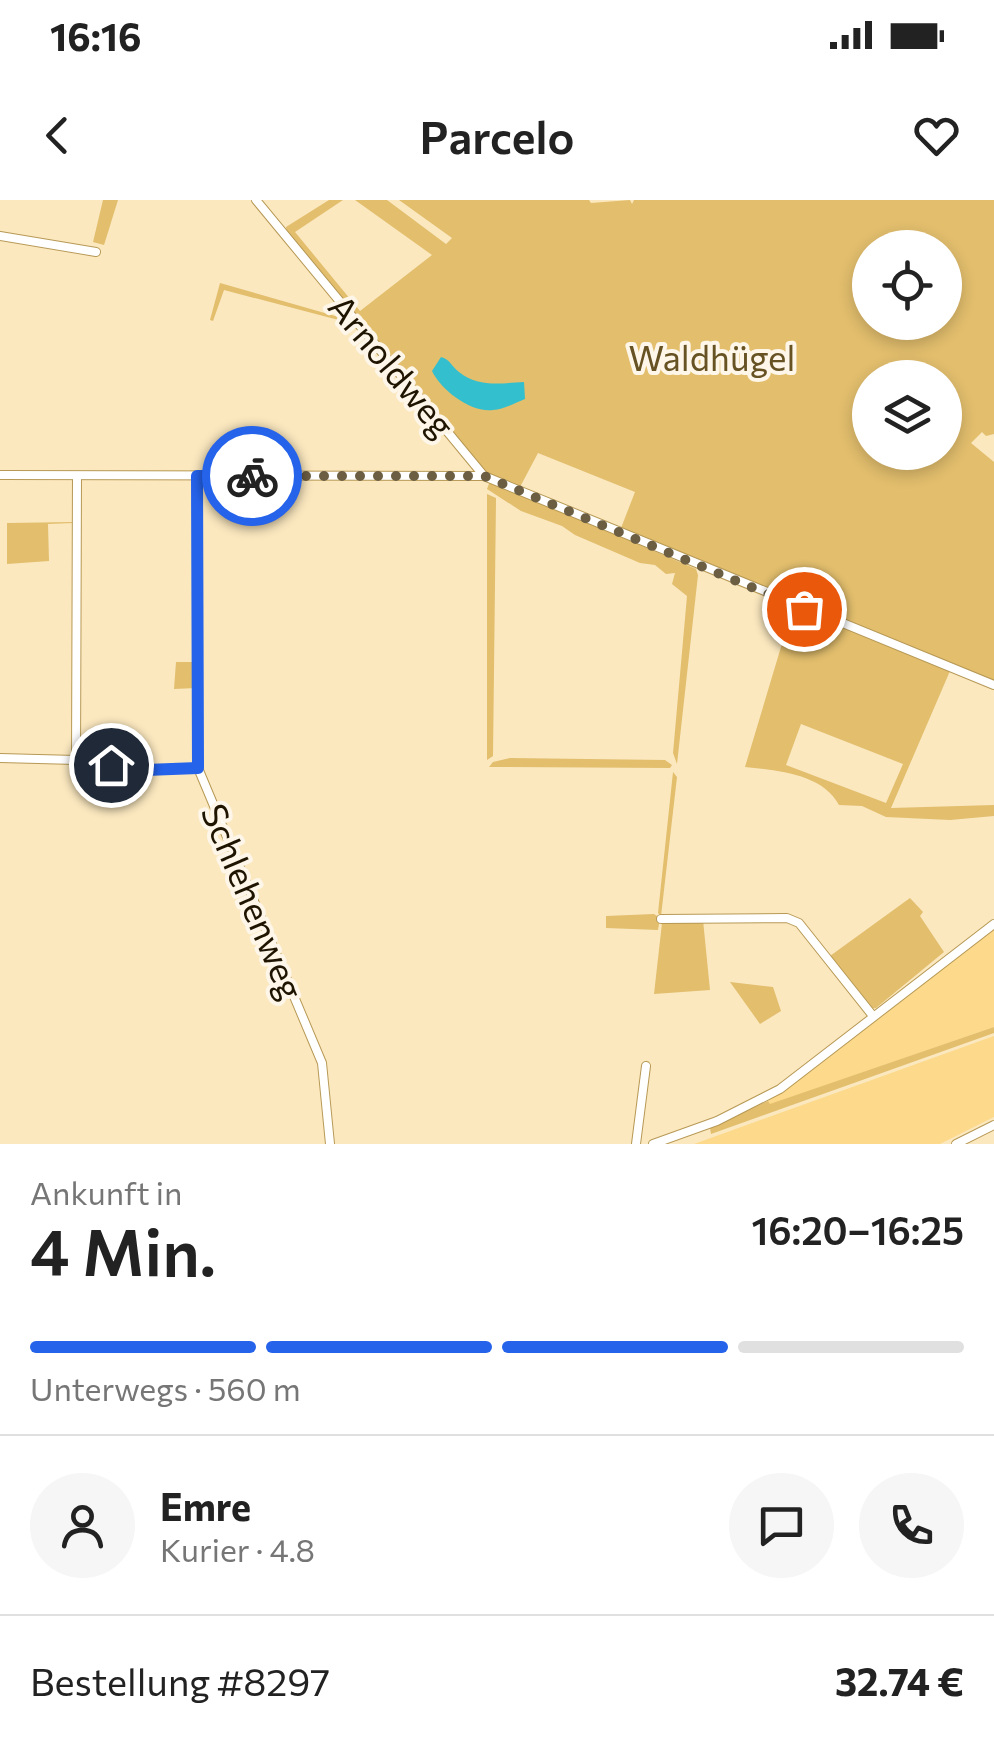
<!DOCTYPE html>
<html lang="de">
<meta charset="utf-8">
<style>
:root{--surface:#fff;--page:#f6f6f6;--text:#222;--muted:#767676;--line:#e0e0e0;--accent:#2563eb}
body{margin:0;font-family:Commissioner,sans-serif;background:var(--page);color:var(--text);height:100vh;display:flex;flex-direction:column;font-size:38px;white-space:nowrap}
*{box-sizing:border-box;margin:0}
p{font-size:32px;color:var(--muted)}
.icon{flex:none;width:55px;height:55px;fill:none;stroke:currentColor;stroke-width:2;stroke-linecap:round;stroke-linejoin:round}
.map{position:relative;height:944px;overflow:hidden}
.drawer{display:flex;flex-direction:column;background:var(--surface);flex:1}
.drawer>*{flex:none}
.buttons{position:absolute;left:852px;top:30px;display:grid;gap:20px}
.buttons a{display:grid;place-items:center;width:110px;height:110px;border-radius:50%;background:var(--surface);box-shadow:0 5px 15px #0003;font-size:50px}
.pin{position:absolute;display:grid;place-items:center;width:85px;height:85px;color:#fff;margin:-42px;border:5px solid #fff;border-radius:50%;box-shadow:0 2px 10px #0007}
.courier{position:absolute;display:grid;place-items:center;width:100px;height:100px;margin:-50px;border:8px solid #2563eb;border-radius:50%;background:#fff;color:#222;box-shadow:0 2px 12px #0007}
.head em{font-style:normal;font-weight:600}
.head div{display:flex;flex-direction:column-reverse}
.head{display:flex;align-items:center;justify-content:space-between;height:170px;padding:0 30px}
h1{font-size:65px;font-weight:600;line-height:75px}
.bar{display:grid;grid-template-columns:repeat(4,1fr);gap:15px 10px;align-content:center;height:120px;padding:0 30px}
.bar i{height:12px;border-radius:8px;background:var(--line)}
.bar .current{background:var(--accent)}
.bar p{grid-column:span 4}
.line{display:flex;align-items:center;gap:25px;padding:0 30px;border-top:2px solid var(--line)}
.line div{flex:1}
.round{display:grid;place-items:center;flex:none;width:105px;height:105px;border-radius:52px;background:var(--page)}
.status{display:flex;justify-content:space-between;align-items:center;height:70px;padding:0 50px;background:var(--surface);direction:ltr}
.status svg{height:28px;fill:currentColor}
header{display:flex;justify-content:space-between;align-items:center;height:130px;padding:0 30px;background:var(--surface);font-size:45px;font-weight:600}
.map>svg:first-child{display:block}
.built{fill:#fcd98b}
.green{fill:#e2be6d;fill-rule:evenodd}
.water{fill:#33bfce}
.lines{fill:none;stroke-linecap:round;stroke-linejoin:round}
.minor-casing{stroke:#b79955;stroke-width:10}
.minor{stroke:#fff;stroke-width:8}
.done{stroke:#6c5e43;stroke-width:10;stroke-dasharray:0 18}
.route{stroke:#2563eb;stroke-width:12}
.labels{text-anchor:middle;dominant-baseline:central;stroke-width:8;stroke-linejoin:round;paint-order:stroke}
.park-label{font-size:35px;fill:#665223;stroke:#fdf6e9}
.street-label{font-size:35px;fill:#1f1400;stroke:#fdf6e9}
</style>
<div class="status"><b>16:16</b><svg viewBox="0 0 49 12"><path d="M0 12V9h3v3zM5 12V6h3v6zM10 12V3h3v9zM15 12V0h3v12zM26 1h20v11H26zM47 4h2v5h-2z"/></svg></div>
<header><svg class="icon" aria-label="back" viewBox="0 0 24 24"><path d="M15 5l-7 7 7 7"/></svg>Parcelo<svg class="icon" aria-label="heart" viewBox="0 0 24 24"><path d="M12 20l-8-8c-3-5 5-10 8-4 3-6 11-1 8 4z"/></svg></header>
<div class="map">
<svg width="994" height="944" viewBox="0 0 994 944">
<rect width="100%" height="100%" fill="#fbe8bf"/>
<g class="built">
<path d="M994 729V827L769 905 768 901 819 865Z"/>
<path d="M994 836V917L940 944H694Z"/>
</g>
<g class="green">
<path d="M103 0H118L104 45 93 42Z"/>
<path d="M329 0H343L295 32 360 111 432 55 355 0H387L446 44 452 38 399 0H589L591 3 630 0 632 4 634 0H994V234L986 236 982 232 971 243 994 262V482L944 468 950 471 891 608 994 605V616L950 620 886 617 862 606 839 605C823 574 777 570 745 567L793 407 621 328 635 292 538 253 520 287 482 270 287 33 286 27ZM870 48H945V122H870ZM870 178H945V252H870ZM801 524 903 564 886 603 786 565Z"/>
<path d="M220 83 349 120 350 123 224 90 213 121 210 120Z"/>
<path d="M490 281 696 369 698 375 677 564 673 553 687 396 672 384 675 373 666 374 655 365 640 363 575 335 562 326 521 311 487 289Z"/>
<path d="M487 294 496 298 493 556 487 560Z"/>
<path d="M7 323 73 322V323L48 324 49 361 7 364Z"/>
<path d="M176 462H196V488L174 489Z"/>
<path d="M510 558 665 560 672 565 670 568 489 567 493 562Z"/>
<path d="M673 572 677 577 661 716 658 713Z"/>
<path d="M910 698 923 712 920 716 944 752 876 808 869 809 830 756Z"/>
<path d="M654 714 660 718 658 730 606 728V716Z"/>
<path d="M703 720 710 790 654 794 662 723Z"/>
<path d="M730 782 773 787 781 811 760 824Z"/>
<path d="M994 827V833L711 934 710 928 768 901 770 904Z"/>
</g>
<path class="water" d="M441 157C451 160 451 166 459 172 479 188 501 183 524 182L525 199C515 203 504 209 493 210 471 213 441 190 432 171Z"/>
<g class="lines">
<g class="minor-casing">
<g id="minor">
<path d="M256 0 484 276 994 485"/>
<path d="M0 36 96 52"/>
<path d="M0 275 484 276"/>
<path d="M197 276 198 568 322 863 330 944"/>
<path d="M0 558 76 560 146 570 198 568"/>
<path d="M76 560 77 276"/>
<path d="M661 719 787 718 799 723 873 816"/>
<path d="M636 944 646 866"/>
<path d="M653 944 717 921 780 889 994 724"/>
<path d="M956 944 994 925"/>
</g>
</g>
<use href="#minor" class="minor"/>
</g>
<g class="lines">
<path class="done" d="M252 276H484L804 409"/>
<path class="route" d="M111 565 146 570 198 568 197 276H252"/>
</g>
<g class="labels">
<g class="park-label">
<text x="712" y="156">Waldhügel</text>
</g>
<g class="street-label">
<text transform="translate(393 165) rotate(50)">Arnoldweg</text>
<text transform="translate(254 701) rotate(67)">Schlehenweg</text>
</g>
</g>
</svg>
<div class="buttons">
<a><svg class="icon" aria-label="locate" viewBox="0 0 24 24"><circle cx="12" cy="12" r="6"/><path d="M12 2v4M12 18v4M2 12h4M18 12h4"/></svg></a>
<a><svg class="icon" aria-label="layers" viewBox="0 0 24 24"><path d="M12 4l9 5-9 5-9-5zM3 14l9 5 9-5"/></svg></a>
</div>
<div class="pin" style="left:804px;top:409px;background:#ea580c"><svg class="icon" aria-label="bag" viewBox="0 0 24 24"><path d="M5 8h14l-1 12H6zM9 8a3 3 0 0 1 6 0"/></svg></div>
<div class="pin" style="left:111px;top:565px;background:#1f2937"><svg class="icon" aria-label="home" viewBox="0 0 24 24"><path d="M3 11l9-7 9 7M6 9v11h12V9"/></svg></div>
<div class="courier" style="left:252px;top:276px"><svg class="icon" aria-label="bike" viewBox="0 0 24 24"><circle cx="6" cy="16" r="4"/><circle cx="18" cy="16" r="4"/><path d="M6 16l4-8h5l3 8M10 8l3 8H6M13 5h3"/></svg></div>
</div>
<section class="drawer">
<div class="head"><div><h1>4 Min.</h1><p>Ankunft in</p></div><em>16:20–16:25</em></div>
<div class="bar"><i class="current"></i><i class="current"></i><i class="current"></i><i></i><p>Unterwegs · 560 m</p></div>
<div class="line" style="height:180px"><a class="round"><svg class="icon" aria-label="person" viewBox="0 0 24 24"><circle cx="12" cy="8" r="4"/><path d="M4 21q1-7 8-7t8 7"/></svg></a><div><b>Emre</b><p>Kurier · 4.8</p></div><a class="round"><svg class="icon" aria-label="chat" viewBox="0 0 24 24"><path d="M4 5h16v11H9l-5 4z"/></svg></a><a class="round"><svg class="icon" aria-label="phone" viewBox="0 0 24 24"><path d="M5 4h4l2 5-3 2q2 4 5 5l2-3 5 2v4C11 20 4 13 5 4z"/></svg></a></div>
<div class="line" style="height:130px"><div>Bestellung #8297</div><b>32.74 €</b></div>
</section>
